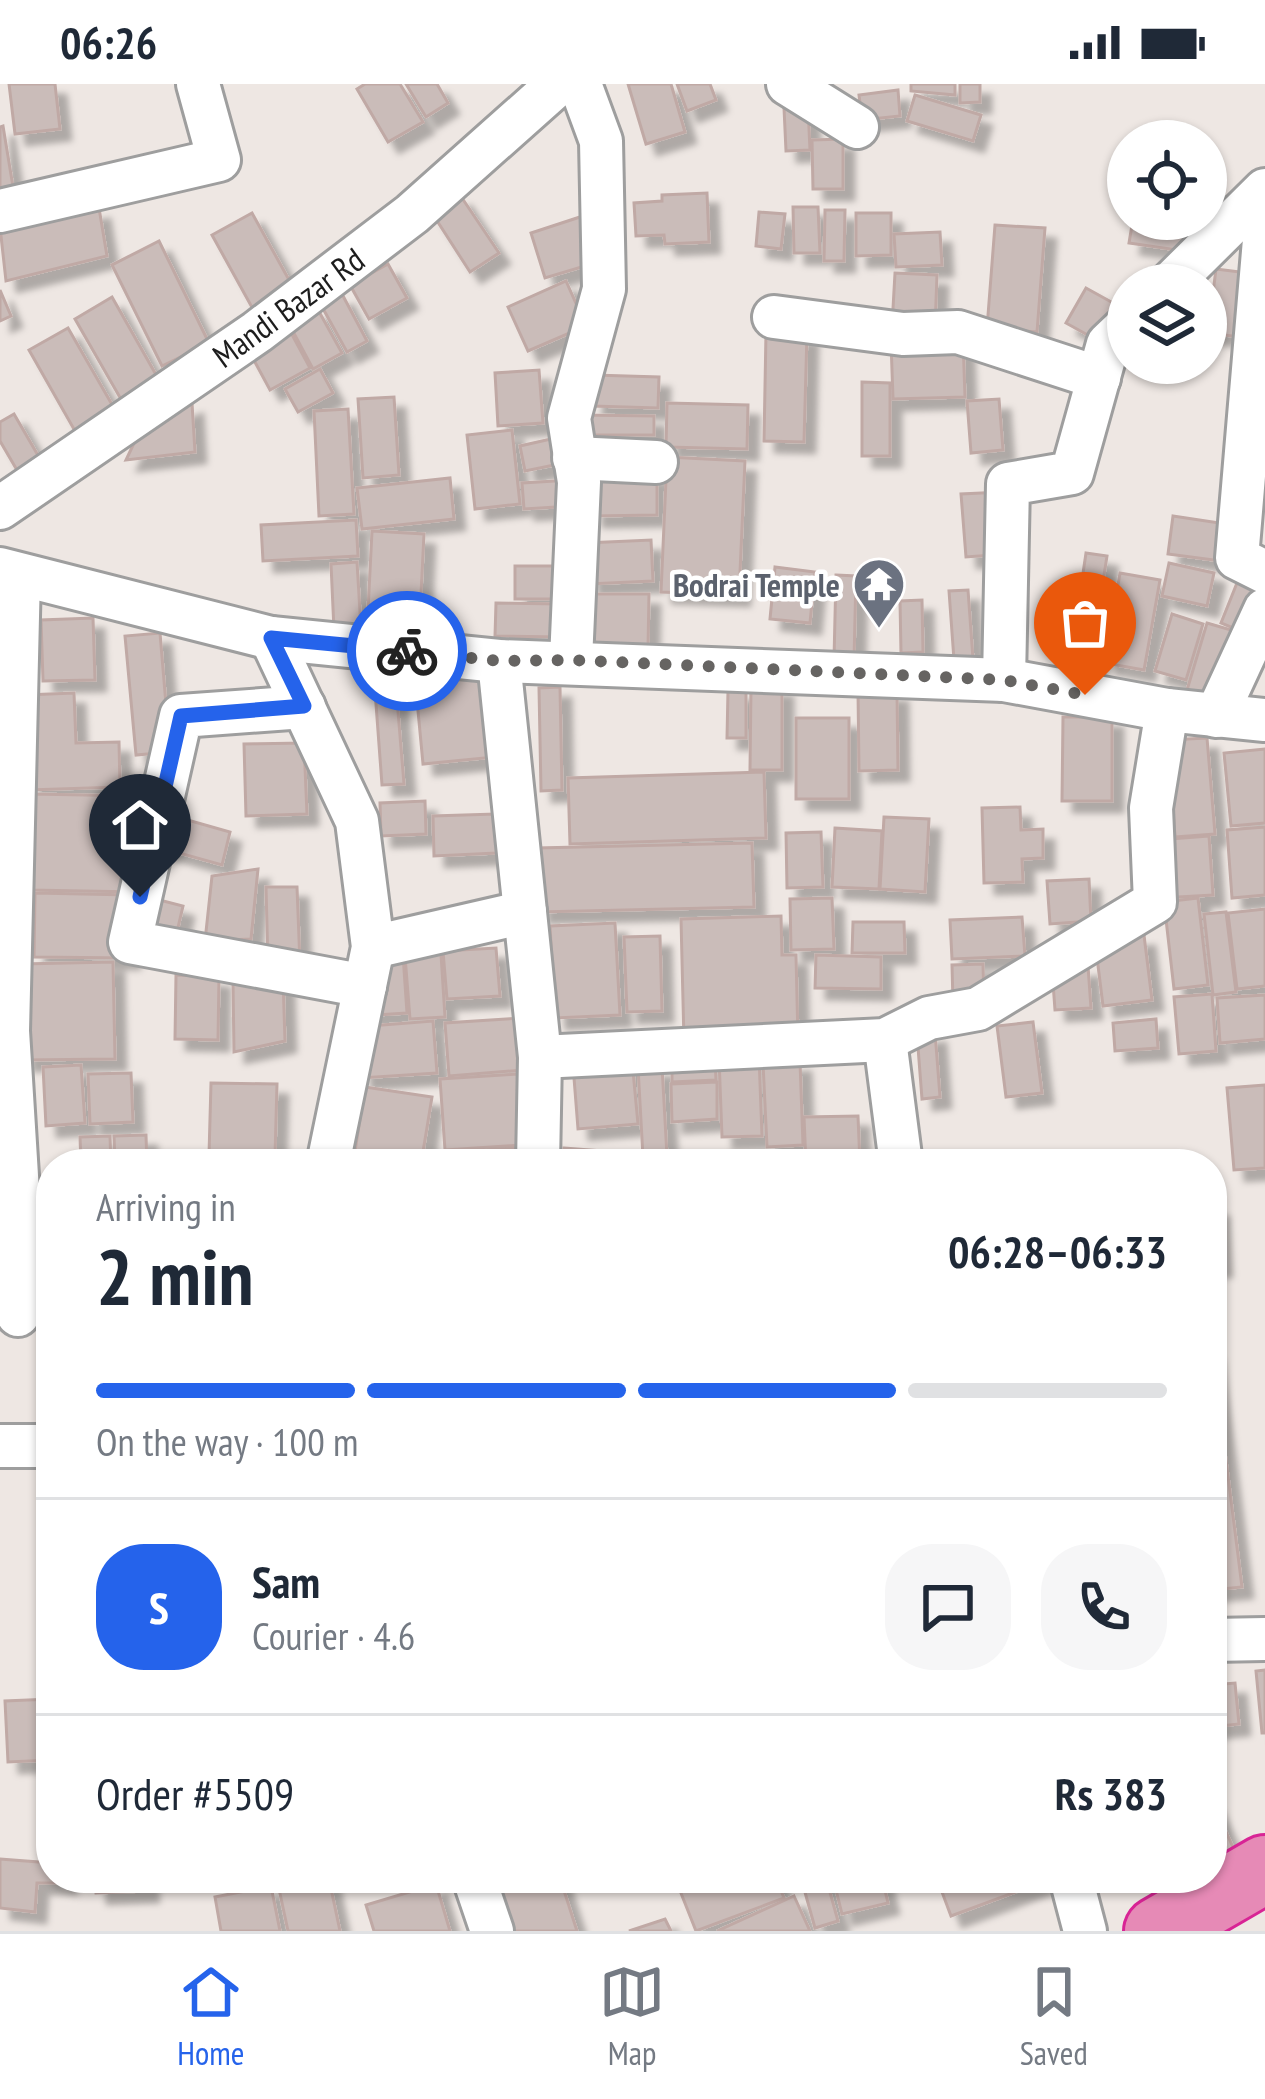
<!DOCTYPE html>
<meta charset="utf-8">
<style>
:root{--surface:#fff;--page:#f6f6f7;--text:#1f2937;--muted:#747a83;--line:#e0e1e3;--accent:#2563eb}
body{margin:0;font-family:"PT Sans Narrow",sans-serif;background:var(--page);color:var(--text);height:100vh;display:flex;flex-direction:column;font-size:45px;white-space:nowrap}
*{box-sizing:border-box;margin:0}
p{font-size:39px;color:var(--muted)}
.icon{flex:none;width:66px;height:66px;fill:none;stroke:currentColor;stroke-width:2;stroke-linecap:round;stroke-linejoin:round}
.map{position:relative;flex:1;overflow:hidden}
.side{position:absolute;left:36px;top:1065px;width:1191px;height:744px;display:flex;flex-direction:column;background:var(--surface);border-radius:48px;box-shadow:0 3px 9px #0004}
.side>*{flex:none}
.tools{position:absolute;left:1107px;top:36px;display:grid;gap:24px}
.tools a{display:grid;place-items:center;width:120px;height:120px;border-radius:50%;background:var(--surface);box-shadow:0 3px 9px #0004;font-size:60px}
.pin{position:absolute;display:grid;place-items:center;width:102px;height:102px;color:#fff;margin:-123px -51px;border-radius:50% 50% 50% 0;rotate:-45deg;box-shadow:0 0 12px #0007}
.pin .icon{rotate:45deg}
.courier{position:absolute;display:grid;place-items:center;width:120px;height:120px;margin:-60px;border:9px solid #2563eb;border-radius:50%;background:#fff;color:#222;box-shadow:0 3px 15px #0007}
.overview em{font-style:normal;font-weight:600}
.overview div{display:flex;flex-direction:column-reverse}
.overview{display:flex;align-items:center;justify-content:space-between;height:204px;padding:0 60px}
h1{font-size:78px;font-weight:600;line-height:90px}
.bar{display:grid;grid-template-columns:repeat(4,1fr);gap:18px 12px;align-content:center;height:144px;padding:0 60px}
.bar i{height:15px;border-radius:9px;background:var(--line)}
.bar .active{background:var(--accent)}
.bar p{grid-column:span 4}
.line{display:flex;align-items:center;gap:30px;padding:0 60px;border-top:3px solid var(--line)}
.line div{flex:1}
.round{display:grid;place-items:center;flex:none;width:126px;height:126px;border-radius:48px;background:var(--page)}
.status{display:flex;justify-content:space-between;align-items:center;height:84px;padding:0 60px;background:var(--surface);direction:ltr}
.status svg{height:33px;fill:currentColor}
.tab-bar{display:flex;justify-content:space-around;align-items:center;height:168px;border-top:3px solid var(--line);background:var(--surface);font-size:33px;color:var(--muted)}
.tab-bar a{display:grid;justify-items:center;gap:6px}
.tab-bar .active{color:var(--accent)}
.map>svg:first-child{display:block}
.building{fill:#cabcb9;stroke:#c0a9a5;stroke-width:3;filter:url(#shadow)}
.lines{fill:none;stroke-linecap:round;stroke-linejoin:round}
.street-casing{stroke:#9e9e9e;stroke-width:48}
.highway-casing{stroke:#d82495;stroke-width:72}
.street{stroke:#fff;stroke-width:42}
.highway{stroke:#e68ab6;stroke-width:66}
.done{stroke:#666462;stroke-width:12;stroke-dasharray:0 21.6}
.route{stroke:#2563eb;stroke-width:15}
.labels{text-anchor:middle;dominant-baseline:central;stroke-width:9;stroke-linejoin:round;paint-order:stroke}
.street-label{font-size:33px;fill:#1d1d1d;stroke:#fff}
.worship-label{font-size:33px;font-weight:bold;fill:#5b616d;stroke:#fff;text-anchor:end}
</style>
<div class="status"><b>06:26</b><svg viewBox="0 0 49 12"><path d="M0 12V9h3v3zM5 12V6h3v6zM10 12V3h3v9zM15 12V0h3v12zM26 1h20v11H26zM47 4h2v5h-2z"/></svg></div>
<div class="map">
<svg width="1265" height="1847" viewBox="0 0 1265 1847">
<defs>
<filter id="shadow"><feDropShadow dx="11" dy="11" stdDeviation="3" flood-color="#0004"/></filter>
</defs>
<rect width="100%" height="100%" fill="#eee7e3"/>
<g class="building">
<path d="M9 0H55L60 45 15 50Z"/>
<path d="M365 0H400L423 38 388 58 357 5Z"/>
<path d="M406 0H437L448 19 426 33Z"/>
<path d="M628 0H671L685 48 646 60Z"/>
<path d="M677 0H710L716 16 687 27Z"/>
<path d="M911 0H955V11L911 7Z"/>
<path d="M960 0H980V18L960 19Z"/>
<path d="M898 6 900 32 862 36 859 11Z"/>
<path d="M915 11 981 31 973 57 907 37Z"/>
<path d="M808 23 810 66 786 67 784 24Z"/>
<path d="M3 42 16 121 0 123V43Z"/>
<path d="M843 55V105H813L812 56Z"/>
<path d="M707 109 709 158 665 160 664 151 636 152 634 119 662 117V111Z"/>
<path d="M460 111 499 169 470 188 432 129Z"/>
<path d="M1206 115 1224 118 1190 168 1129 159 1133 135H1206Z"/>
<path d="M793 123H818L820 169H794Z"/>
<path d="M99 124 107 172 6 197 0 143Z"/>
<path d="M825 126H845L844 177H824Z"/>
<path d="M759 128 785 130 781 165 756 162Z"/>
<path d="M252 129 294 205 254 227 212 151Z"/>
<path d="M856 129H891V171L856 172Z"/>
<path d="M580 133 595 179 545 194 531 149Z"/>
<path d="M995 141 1045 144 1037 248 987 244Z"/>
<path d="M940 148 942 181 896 183 894 150Z"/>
<path d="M159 157 209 259 162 282 112 181Z"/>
<path d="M388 180 407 214 369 235 350 201Z"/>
<path d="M1216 185 1248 189 1240 253 1208 249Z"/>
<path d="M895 189 937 191 935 244 892 242Z"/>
<path d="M566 197 586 242 528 267 508 223Z"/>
<path d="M1086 204 1124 225 1104 260 1066 239Z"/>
<path d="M0 206 11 232 0 237Z"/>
<path d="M342 210 367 257 347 268 321 221Z"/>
<path d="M112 213 159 296 122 317 75 235Z"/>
<path d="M317 224 342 269 313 285 289 240Z"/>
<path d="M68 244 114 324 75 347 29 266Z"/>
<path d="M289 245 310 284 270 306 249 267Z"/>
<path d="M766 248 807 249 804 358 764 357Z"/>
<path d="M963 256 965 313 893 315 891 258Z"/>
<path d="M320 285 333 309 298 328 285 305Z"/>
<path d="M539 286 543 339 498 342 495 289Z"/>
<path d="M593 291 659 293 658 324 592 322Z"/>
<path d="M862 298 890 299V372H862Z"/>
<path d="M394 313 399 391 363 394 358 315Z"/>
<path d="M999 315 1003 366 971 369 967 317Z"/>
<path d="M192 319 195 368 126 376 144 338Z"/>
<path d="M667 319 748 321 747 365 666 363Z"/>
<path d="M348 325 354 430 319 432 314 327Z"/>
<path d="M14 330 43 380 21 393 0 357V338Z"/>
<path d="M579 331 654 332V351H580Z"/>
<path d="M512 346 520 420 475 425 467 351Z"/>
<path d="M564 352 569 378 525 387 520 362Z"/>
<path d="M667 373 745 377 739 511 661 508Z"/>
<path d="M657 388V431L592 432 591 390Z"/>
<path d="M450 394 454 435 362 445 357 404Z"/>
<path d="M571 396 573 422 524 425 522 399Z"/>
<path d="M1002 408 1006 470 966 473 961 410Z"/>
<path d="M1173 432 1226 440 1221 477 1168 470Z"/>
<path d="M356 436 358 472 263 477 261 441Z"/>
<path d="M372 447 424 450 419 550 367 547Z"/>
<path d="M651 456 653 497 588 500 586 459Z"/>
<path d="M1086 469 1107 472 1089 588 1069 584Z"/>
<path d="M357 478 361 545 334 546 331 480Z"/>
<path d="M1169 479 1214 489 1207 522 1162 512Z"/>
<rect x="515" y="482" width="47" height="33"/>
<path d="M775 483 815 488 810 539 770 535Z"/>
<path d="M1120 489 1160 496 1144 586 1105 579Z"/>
<path d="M836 491 856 492 854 576 834 575Z"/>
<path d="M1239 494 1264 504 1245 549 1221 539Z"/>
<path d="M968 506 973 575 954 576 949 507Z"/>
<path d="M590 510H649L648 564H591Z"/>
<path d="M922 516 923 568 901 569 900 517Z"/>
<path d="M496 519 561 520 560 553 495 552Z"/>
<path d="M1172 530 1203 540 1186 596 1155 587Z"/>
<path d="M93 534 95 596 43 597 41 536Z"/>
<path d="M1207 539 1238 548 1217 616 1187 606Z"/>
<path d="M160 549 170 668 136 671 125 552Z"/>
<path d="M486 587 495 673 423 680 415 595Z"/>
<path d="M395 591 404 700 382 701 374 593Z"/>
<path d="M751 602H782V686H750Z"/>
<path d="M560 603 562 706 541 707 539 604Z"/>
<path d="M746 606V654H727L728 607Z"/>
<path d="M858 607H897L898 686 859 687Z"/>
<path d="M74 609 76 659 119 658 120 703 28 706 25 611Z"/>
<path d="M1063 633H1112V717H1062Z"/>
<rect x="796" y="634" width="53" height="81"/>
<path d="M1207 654 1215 750 1175 753 1168 656Z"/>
<path d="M304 659 307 730 246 732 244 660Z"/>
<path d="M1265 665V739L1231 742 1224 669Z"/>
<path d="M764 688 766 754 570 760 568 694Z"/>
<path d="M31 710 140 712 138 808 29 806Z"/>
<path d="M425 717 426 750 381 752 380 719Z"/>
<path d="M1020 723 1021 746 1043 745V774L1022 775 1023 798 984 799 982 724Z"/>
<path d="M163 729 230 748 222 781 154 762Z"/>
<path d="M495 730 497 769 434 772 433 732Z"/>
<path d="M884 733 929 735 925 808 880 805Z"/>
<path d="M1265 743V811L1232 814 1227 746Z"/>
<path d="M835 744 882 747 879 805 832 803Z"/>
<path d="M821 748 823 803 787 804 786 749Z"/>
<path d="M1209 752 1213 811 1161 814 1157 756Z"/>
<path d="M752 759 754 823 538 828 537 764Z"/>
<path d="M258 785 251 855 205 857 212 792Z"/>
<path d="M1089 795 1091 837 1050 840 1047 797Z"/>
<path d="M266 803H297L300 880 268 882Z"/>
<path d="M35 809 131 811 129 874 34 873Z"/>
<path d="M144 812 183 822 173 865 134 855Z"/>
<path d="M832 814 834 865 791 866 790 815Z"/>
<path d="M1198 814 1208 901 1174 905 1164 818Z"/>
<path d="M1265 825V902L1237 905 1228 829Z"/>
<path d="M1226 828 1236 908 1213 911 1204 830Z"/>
<path d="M781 832 782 871H796L798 955 684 958 681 835Z"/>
<path d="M1022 833 1025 872 952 875 950 836Z"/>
<path d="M853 838H904L905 869H852Z"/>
<path d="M615 839 620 931 555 934 550 842Z"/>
<path d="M1144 851 1152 916 1103 922 1095 857Z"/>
<path d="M660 852 662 927 627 928 624 853Z"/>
<path d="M496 864 500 912 447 915 443 867Z"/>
<path d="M441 870 445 933 410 935 405 872Z"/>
<path d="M403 871 407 929 360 932 376 873Z"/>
<path d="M816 871 881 873V905L815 904Z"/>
<path d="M113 878 115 975 22 976 21 880Z"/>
<path d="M983 880 984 918 953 919 952 881Z"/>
<path d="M1088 882 1091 924 1055 926 1052 885Z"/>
<path d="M176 891 219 893 218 956 175 955Z"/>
<path d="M283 895 285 957 234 968 233 900Z"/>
<path d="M1212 910 1216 967 1179 970 1174 913Z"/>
<path d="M1265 911V955L1220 959 1217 914Z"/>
<path d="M520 934 524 986 449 992 445 939Z"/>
<path d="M1156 935 1158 964 1115 967 1113 939Z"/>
<path d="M433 937 437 989 361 994 357 943Z"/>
<path d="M1033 938 1042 1009 1006 1013 997 942Z"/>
<path d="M935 948 940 1013 922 1015 917 950Z"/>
<path d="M759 972 762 1052 722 1053 719 974Z"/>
<path d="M715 975 716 996 672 998V977Z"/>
<path d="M632 976 638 1040 578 1045 573 981Z"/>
<path d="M800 977 803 1061 767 1063 763 979Z"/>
<path d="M81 981 85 1039 46 1042 43 983Z"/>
<path d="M662 982 667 1072 643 1073 638 983Z"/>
<path d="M131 989 133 1038 90 1040 88 990Z"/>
<path d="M518 990 523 1061 445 1066 440 995Z"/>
<path d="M717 998V1035L672 1038 671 1000Z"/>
<path d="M211 999 277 1000 275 1072 209 1071Z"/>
<path d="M1265 1001V1084L1234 1086 1227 1004Z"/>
<path d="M365 1003 432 1013 421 1080H353Z"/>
<path d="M858 1032 860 1080H806L804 1033Z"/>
<path d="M146 1051 147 1080H115L114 1052Z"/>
<path d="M110 1052 111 1080H81L80 1053Z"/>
<path d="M527 1063 529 1080H442L441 1069Z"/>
<path d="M564 1064 628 1069 627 1080H563Z"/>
<path d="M1212 1122H1218L1221 1182H1212Z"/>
<path d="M1212 1265 1242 1503 1212 1506Z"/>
<path d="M1265 1586V1649H1262L1256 1587Z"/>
<path d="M1235 1599 1239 1640 1212 1643V1601Z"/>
<path d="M51 1615V1676L8 1678 5 1617Z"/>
<path d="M1212 1717 1241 1781 1212 1780Z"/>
<path d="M0 1775 51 1779V1794H65L66 1799H37L35 1828 0 1824Z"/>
<path d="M95 1794H147L148 1807 96 1809Z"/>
<path d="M490 1794H560L577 1847H507Z"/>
<path d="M675 1794H776L784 1814 696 1847Z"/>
<path d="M801 1794H826L838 1837 815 1844Z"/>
<path d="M833 1794H882L888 1819 842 1830Z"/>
<path d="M980 1794H1053L951 1832 942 1808Z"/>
<path d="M1153 1794H1206L1166 1822Z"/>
<path d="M329 1795 340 1847H288L279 1805Z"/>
<path d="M436 1800 450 1847H374L366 1821Z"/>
<path d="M271 1802 280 1847H221L215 1813Z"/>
<path d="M794 1812 810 1847H717Z"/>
<path d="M665 1835 671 1847H629Z"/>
</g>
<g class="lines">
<g class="street-casing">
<g id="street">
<path d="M788 0 857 43"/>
<path d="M0 127 219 76 198 0"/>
<path d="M1265 144 1237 474 1265 488"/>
<path d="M1169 201 1265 106"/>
<path d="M774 233 903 250 958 248 1099 294"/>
<path d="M574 374 656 378"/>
<path d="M0 424 257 248 412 130 558 0"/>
<path d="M0 485 271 554 499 577 1004 596 1167 626 1265 636"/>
<path d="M271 554 357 737 373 863 328 1080"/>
<path d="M571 576 579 398 569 334 604 205 601 57 580 0"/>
<path d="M499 577 540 973 538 1080"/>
<path d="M1004 596 1008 400 1072 389 1108 260 1128 241"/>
<path d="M304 623 181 632 130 858 365 902"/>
<path d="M1216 632 1265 526"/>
<path d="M373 863 525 828"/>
<path d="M885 956 901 1080"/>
<path d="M540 973 885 956 929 934 978 925 1155 818 1151 724 1167 626"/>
<path d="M18 1231V1108L8 947 19 491"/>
<path d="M0 1362H51"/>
<path d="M1212 1556 1265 1555"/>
<path d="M474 1794 492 1847"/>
<path d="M1071 1794 1085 1847"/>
</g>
</g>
<g class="highway-casing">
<path id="highway" d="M1158 1847 1265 1785"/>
</g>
<use href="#street" class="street"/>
<use href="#highway" class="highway"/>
</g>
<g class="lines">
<path class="done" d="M407 567 499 577 571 576 1004 596 1085 611"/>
<path class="route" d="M140 813 181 632 304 622 271 554 407 567"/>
</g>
<defs>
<g id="temple-pin" transform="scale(2.7)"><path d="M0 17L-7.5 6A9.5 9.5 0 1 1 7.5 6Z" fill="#6b7280" stroke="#fff"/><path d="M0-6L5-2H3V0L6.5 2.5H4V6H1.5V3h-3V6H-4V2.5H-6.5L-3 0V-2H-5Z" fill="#fff"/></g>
</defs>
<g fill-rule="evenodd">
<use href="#temple-pin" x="879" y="500"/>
</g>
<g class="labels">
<g class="street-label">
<text transform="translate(288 223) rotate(-36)">Mandi Bazar Rd</text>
</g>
<g class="worship-label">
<text x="840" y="500">Bodrai Temple</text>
</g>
</g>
</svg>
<div class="tools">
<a><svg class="icon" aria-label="locate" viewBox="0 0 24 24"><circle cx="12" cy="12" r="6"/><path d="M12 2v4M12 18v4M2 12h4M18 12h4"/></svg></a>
<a><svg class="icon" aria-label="layers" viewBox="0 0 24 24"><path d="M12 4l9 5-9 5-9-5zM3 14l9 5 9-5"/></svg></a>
</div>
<div class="pin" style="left:1085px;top:611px;background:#ea580c"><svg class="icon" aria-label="bag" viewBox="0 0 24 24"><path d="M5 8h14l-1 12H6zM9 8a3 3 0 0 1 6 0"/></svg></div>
<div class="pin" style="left:140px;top:813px;background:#1f2937"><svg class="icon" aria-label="home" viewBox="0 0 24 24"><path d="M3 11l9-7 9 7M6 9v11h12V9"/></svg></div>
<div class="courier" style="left:407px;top:567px"><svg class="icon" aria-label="bike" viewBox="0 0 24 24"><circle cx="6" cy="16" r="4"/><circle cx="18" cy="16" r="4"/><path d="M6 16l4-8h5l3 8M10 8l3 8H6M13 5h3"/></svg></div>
<section class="side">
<div class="overview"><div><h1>2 min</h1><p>Arriving in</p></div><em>06:28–06:33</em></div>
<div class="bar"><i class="active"></i><i class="active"></i><i class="active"></i><i></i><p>On the way · 100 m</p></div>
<div class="line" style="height:216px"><b class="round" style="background:var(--accent);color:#fff">S</b><div><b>Sam</b><p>Courier · 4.6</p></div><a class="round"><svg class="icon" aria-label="chat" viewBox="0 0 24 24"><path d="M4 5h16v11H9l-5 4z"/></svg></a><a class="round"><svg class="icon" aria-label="phone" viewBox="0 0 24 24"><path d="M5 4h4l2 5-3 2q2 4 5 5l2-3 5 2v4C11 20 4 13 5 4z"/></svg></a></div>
<div class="line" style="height:156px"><div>Order #5509</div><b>Rs 383</b></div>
</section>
</div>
<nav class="tab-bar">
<a class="active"><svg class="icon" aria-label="home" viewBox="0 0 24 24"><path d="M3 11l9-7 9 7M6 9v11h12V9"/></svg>Home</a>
<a><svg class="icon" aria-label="map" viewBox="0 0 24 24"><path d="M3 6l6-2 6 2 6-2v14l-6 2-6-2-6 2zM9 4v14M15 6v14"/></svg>Map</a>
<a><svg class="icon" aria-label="saved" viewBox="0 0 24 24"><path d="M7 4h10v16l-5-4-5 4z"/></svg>Saved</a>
</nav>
